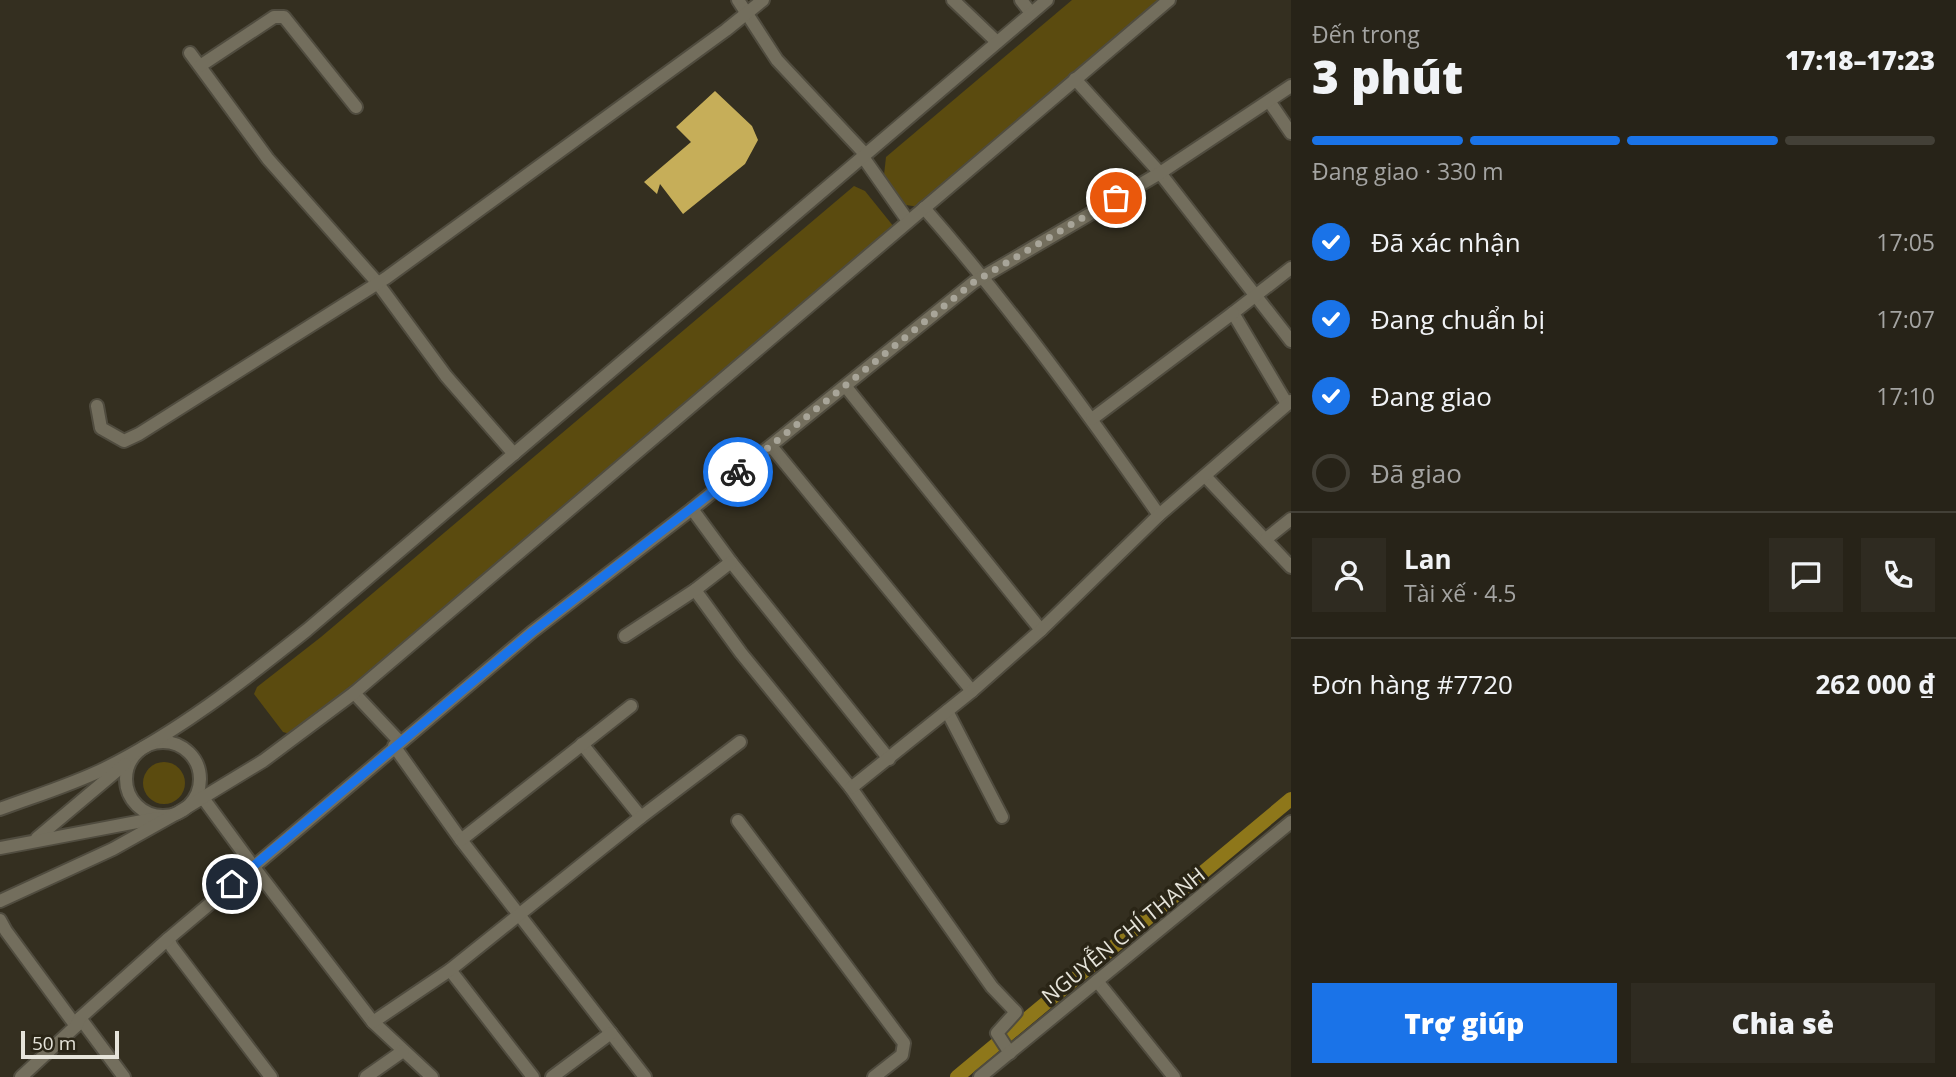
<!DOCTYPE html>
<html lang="vi">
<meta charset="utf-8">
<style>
:root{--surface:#272318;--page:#2f2b21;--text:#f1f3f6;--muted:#a4a4a2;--line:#434037;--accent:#1a73e8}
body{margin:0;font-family:"Open Sans",sans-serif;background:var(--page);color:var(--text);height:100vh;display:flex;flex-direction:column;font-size:26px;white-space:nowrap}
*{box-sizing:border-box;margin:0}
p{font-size:23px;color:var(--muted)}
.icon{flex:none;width:38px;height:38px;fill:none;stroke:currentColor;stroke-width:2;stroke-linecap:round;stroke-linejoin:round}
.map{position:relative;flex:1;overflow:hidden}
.side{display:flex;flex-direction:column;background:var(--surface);width:665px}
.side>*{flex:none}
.scale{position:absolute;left:21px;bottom:18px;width:98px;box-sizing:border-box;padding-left:7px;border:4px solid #e6e4da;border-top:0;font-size:19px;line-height:24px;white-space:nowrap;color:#e6e4da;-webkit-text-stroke:5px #2a2516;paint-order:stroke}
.pin{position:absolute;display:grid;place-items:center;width:60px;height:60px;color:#fff;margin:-30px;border:4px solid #fff;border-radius:50%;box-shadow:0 2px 7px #0007}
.courier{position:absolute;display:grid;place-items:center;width:70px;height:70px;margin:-35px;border:5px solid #1a73e8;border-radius:50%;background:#fff;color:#222;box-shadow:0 2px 9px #0007}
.summary em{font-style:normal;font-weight:800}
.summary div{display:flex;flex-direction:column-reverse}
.summary{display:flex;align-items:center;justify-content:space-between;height:119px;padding:0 21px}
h1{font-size:46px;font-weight:800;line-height:52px}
.bar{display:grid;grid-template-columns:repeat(4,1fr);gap:10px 7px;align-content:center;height:84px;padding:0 21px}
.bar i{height:9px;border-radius:5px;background:var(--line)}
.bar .selected{background:var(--accent)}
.bar p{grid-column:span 4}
.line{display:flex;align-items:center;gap:18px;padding:0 21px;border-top:2px solid var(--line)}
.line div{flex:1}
.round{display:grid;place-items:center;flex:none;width:74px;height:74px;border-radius:0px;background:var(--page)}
ol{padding:0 21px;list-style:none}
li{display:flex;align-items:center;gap:21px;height:77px}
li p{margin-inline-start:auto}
li .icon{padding:7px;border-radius:50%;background:var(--accent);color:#fff;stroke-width:4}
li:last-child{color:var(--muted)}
li i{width:38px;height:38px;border:4px solid var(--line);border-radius:50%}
.button{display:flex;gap:14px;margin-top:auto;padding:14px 21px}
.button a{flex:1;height:80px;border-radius:0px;background:var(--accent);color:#fff;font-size:28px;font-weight:800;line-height:80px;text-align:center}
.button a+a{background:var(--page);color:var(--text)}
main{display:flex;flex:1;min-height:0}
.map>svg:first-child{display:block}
.green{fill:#5b4b0f}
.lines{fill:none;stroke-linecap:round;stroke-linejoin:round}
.canal{stroke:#8e771a;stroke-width:14}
.building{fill:#c6ae59}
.minor-casing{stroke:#504c3f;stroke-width:16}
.minor{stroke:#736e5d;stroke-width:12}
.done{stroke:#a8a599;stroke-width:7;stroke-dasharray:0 12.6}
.route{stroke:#1a73e8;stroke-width:9}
.labels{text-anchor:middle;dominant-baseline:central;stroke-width:7;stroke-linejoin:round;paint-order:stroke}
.street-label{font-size:21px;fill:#e6e4da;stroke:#2a2516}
</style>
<main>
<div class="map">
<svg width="1291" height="1077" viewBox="0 0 1291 1077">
<rect width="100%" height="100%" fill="#342f20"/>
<g class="green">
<path d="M1072 0H1162L919 207 906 205 884 175 886 157Z"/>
<path d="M854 186 865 191 894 227 357 685 290 734 283 732 254 694 257 687 321 637Z"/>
<circle cx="164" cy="783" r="21"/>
</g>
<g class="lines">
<path class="canal" d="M957 1077 1291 799"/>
</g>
<path class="building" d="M715 91 752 126 758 140 745 164 683 214 660 184 657 194 644 182 691 142 676 127Z"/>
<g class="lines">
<g class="minor-casing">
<g id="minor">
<path d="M738 0 777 60 865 154"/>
<path d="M953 0 997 42"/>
<path d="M1021 0 1031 13"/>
<path d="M190 53 268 159 376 281 446 376 514 454"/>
<path d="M200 66 274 17H284L356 107"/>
<path d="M1075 79 1160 173 1291 341"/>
<path d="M1269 101 1291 133"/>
<path d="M863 157 908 221"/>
<path d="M924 208C1009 305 1085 409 1159 515"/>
<path d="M846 387 1041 630"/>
<path d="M1287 404 1233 313 1291 268"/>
<path d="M97 406 101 428 124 441 139 434 386 278 726 30 763 0"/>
<path d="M1092 419 1233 313"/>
<path d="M771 446 972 691"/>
<path d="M1205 476 1291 567"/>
<path d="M692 509 731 562 889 759"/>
<path d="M1266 539 1291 519"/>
<path d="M695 590 741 653 851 788 992 987 1016 1012 997 1033 1010 1053"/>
<path d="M625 636 695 590 731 562"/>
<path d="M354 693 400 742"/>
<path d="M947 711 1002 817"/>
<circle cx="163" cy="779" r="37"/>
<path d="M582 744 641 817"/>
<path d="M394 746 461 840 645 1077"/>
<path d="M851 788 972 691 1041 630 1159 515 1291 401"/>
<path d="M203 798 253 866 373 1022 432 1077"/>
<path d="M0 809C35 796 71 785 104 769 178 732 242 682 307 630L1047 0"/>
<path d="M738 821 904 1043 902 1055 874 1077"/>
<path d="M37 838 125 764"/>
<path d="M461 840 631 706"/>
<path d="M0 848 158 818"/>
<path d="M0 901 113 849 179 812 263 761 354 693 1169 0"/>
<path d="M0 920 6 931 76 1026"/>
<path d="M168 939 172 947 271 1077"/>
<path d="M450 970 533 1077"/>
<path d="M1097 981 1174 1077"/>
<path d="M80 1018 124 1077"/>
<path d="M373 1022 450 970 641 817 740 742"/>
<path d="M21 1077 76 1026 80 1018 168 939 532 632 692 509 974 282 1160 173 1291 86"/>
<path d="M366 1077 403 1051"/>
<path d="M552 1077 611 1033"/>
<path d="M980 1077 1291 822"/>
</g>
</g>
<use href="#minor" class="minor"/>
</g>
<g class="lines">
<path class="done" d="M738 472 974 282 1116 198"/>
<path class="route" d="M232 884 532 632 738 472"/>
</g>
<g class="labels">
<g class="street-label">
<text transform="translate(1123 935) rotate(-39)">NGUYỄN CHÍ THANH</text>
</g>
</g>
</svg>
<div class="scale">50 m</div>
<div class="pin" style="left:1116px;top:198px;background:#ea580c"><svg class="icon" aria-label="bag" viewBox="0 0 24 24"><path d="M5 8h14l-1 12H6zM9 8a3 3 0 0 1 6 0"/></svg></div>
<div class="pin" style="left:232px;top:884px;background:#1f2937"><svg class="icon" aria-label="home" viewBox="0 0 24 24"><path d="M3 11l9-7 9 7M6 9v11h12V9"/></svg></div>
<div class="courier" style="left:738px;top:472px"><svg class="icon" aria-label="bike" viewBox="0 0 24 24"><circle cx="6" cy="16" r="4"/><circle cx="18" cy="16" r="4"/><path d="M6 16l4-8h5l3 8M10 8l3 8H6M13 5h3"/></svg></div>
</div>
<section class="side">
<div class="summary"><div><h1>3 phút</h1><p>Đến trong</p></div><em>17:18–17:23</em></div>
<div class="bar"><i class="selected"></i><i class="selected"></i><i class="selected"></i><i></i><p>Đang giao · 330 m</p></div>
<ol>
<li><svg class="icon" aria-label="check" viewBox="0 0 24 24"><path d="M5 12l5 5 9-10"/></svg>Đã xác nhận<p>17:05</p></li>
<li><svg class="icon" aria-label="check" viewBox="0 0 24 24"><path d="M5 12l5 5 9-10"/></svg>Đang chuẩn bị<p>17:07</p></li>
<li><svg class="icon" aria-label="check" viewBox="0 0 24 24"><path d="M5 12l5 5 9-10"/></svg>Đang giao<p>17:10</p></li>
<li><i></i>Đã giao</li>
</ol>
<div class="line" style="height:126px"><a class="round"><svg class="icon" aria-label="person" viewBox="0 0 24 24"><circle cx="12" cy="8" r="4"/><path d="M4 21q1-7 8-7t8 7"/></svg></a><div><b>Lan</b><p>Tài xế · 4.5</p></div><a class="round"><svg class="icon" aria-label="chat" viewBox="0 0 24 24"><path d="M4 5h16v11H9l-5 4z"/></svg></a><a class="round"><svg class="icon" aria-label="phone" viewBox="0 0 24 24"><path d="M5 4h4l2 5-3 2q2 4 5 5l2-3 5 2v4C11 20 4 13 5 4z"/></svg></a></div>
<div class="line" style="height:91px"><div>Đơn hàng #7720</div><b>262 000 ₫</b></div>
<div class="button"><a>Trợ giúp</a><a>Chia sẻ</a></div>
</section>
</main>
